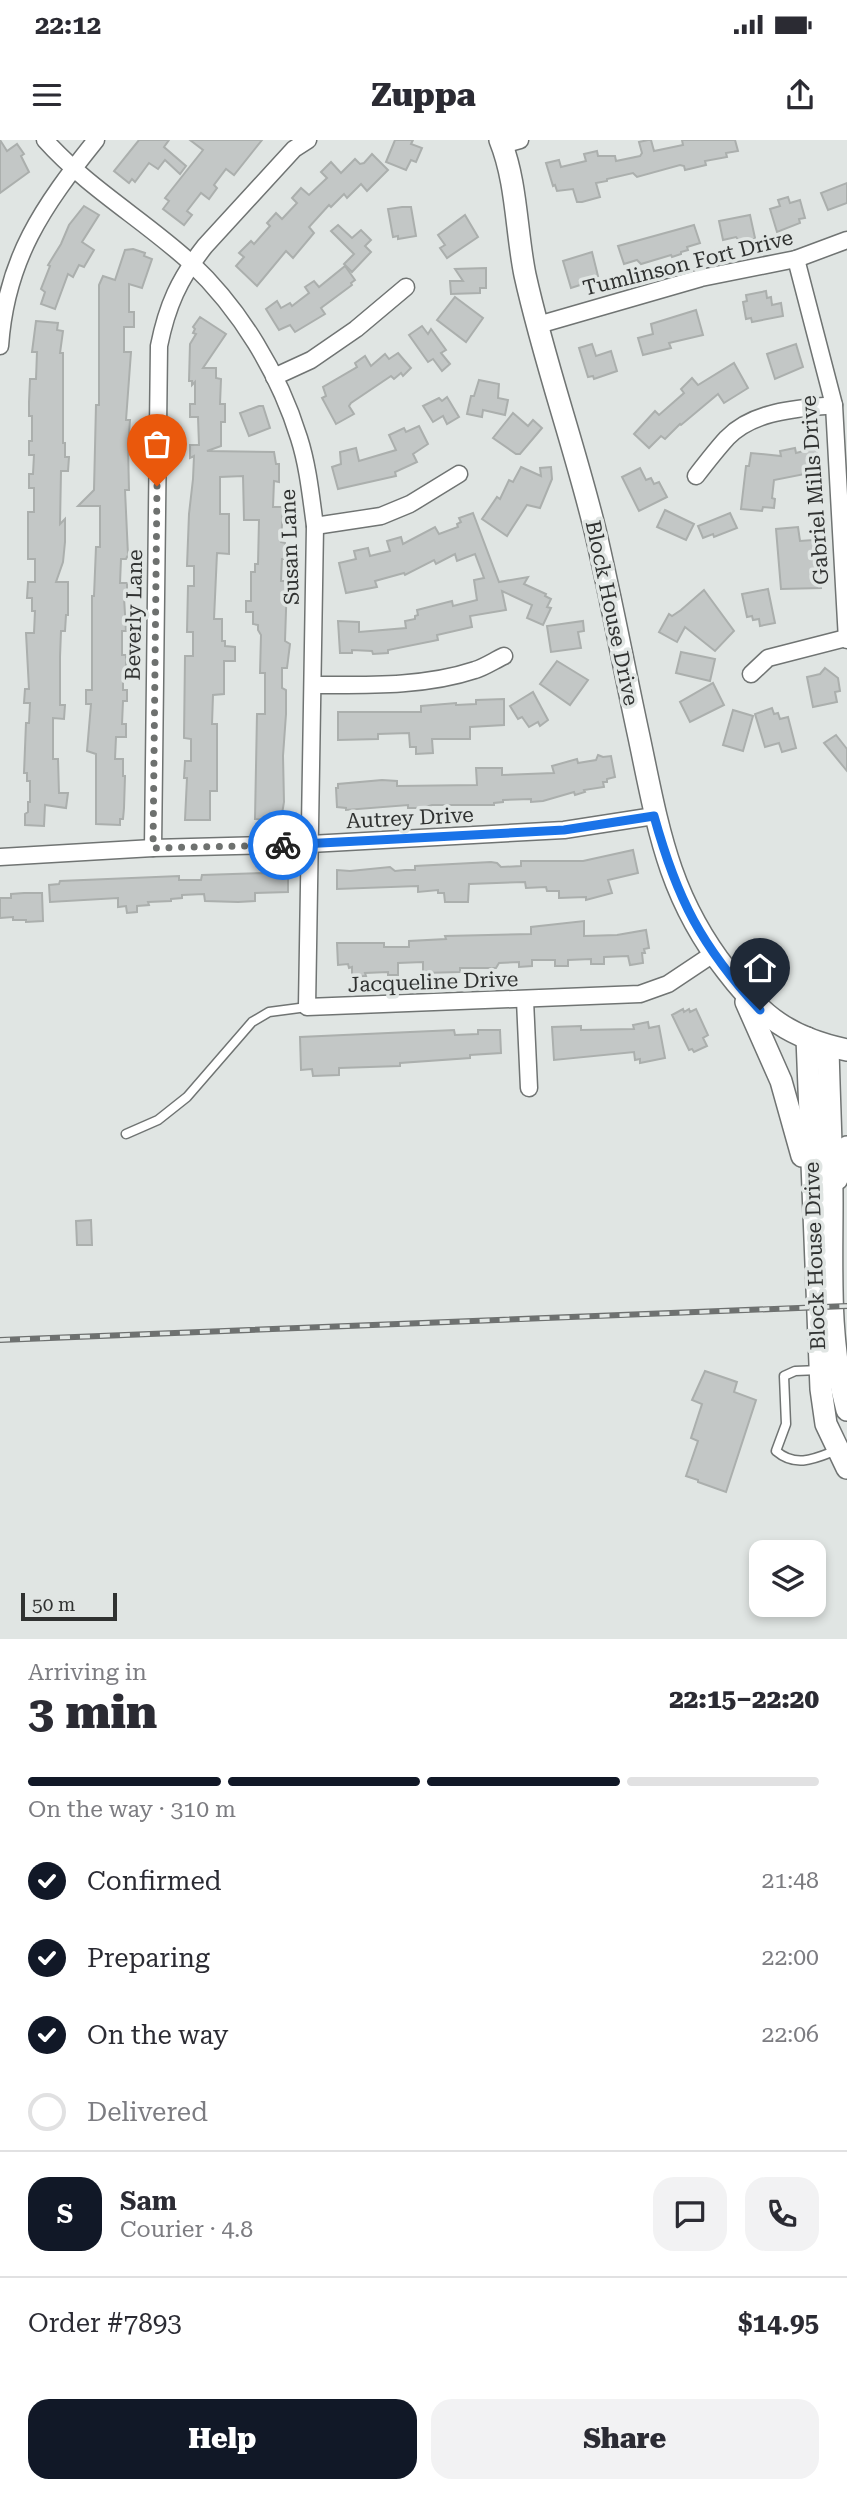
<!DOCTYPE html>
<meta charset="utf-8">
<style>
:root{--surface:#fff;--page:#f2f2f3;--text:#2b2b33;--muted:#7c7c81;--line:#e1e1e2;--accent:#111827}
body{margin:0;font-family:"Roboto Serif",serif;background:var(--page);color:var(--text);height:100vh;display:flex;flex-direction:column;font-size:26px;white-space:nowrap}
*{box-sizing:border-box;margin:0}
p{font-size:23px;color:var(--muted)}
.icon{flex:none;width:38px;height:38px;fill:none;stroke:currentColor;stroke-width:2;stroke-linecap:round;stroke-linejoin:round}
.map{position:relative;height:1499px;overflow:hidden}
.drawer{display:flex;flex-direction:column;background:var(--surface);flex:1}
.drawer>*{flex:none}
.controls{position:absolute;left:749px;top:1400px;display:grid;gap:14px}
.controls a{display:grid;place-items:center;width:77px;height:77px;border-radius:14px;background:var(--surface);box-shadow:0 4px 10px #0003;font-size:35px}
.scale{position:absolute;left:21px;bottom:18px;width:96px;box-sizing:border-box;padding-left:7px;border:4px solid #303231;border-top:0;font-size:19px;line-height:24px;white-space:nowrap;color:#303231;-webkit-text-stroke:5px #e0e5e3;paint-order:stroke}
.pin{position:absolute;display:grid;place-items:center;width:60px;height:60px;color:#fff;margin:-72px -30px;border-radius:50% 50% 50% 0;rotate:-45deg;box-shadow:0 0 7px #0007}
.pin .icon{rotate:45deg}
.courier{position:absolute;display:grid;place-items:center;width:70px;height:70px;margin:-35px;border:5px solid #1a73e8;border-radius:50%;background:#fff;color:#222;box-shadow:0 2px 9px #0007}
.overview em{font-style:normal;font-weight:800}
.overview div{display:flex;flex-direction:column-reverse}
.overview{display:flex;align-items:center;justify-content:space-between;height:119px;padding:0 28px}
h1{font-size:46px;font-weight:800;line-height:52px}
.bar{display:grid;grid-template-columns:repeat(4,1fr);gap:10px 7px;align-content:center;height:84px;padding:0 28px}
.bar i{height:9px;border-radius:5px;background:var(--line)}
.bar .selected{background:var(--accent)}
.bar p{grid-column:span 4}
.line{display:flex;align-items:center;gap:18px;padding:0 28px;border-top:2px solid var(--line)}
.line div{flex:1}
.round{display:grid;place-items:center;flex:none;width:74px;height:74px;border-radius:21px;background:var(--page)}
ol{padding:0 28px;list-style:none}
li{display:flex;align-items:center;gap:21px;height:77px}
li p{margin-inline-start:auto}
li .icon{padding:7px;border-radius:50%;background:var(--accent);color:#fff;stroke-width:4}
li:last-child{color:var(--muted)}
li i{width:38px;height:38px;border:4px solid var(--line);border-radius:50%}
.button{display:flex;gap:14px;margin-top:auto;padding:14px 28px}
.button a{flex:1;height:80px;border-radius:21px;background:var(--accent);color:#fff;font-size:28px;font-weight:800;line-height:80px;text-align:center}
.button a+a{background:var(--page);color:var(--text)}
.status{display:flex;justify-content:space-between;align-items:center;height:49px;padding:0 35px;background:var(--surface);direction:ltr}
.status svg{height:19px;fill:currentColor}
header{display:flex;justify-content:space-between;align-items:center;height:91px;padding:0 28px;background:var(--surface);font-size:32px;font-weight:800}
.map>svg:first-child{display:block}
.building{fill:#c3c7c6;stroke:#abafad;stroke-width:2}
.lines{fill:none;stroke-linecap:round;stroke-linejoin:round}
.lane-casing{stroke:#707473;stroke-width:11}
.street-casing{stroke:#707473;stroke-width:19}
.secondary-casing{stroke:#707473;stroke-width:24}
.lane{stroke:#fff;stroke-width:8}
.street{stroke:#fff;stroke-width:16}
.secondary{stroke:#fff;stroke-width:21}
.rail-casing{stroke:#6e7170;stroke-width:6}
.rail{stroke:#e0e5e3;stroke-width:3.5;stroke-dasharray:10;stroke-linecap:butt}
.done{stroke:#6e716f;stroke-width:7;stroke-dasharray:0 12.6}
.route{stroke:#1a73e8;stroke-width:9}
.labels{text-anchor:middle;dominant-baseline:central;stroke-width:7;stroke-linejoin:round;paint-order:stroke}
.street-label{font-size:21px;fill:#303231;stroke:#e0e5e3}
</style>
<div class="status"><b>22:12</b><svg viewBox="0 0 49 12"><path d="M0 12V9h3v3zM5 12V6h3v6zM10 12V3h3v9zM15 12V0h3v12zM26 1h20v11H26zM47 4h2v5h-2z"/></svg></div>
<header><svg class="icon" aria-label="menu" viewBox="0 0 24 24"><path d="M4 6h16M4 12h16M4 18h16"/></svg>Zuppa<svg class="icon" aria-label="share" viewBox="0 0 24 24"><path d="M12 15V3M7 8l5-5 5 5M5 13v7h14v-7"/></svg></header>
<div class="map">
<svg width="847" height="1499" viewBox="0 0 847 1499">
<rect width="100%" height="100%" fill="#e0e5e3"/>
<g class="building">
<path d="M0 0 7 11 17 4 24 14 21 16 29 32 0 53Z"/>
<path d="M139 0H169L164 7 186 26 180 34 165 20 158 29 149 23 135 42 132 39 129 43 114 31Z"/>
<path d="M190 0H262L234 35 226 29 214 45 217 48 209 59 201 53 187 71 192 75 184 85 163 69 169 61 165 58 203 10Z"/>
<path d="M395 0H413L411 4 422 8 416 22 411 20 406 30 386 22Z"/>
<path d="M648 0H651L654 11 683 5 682 0H735L738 11 726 13 727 17 705 21 706 25 685 30 684 26 680 25 637 37 633 33 607 39V41L596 43 600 57 582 62H577L573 49 557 51 555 45 553 46 546 23 559 20 561 27 586 21 584 14 597 11 598 16H615L616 21 640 16 642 13 639 2Z"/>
<path d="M372 14 388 30 367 51 361 44 347 58 344 54 331 67 329 65 309 87 314 93 293 118 286 111 257 146 236 126 244 117 239 113 251 101 254 104 270 86 267 83 276 73 282 79 297 63 292 58 301 48 309 55 327 38 321 32 331 22 341 33 355 19 360 24 364 23Z"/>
<path d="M847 43V63L828 70 821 53Z"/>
<path d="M788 57 790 63 800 60 805 78 799 79 800 83 777 92 770 69 780 66 778 60Z"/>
<path d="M84 66 99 75 82 102 94 110 84 127 79 125 73 137 68 134 55 169 41 164 45 152 41 149 50 126 48 125 61 104 69 85Z"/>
<path d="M402 67H411L416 96 398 99V96L393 97 388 69Z"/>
<path d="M465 75 478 97 447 118 440 108 445 105 438 95Z"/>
<path d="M750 75 755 98 753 100 740 102 736 97 723 100 719 81Z"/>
<path d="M338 85 352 98 361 90 371 100 365 106 371 112 352 132 344 124 354 114 331 91Z"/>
<path d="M694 85 700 103 687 107 688 110 681 112V114L672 117 671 115 641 124 637 120 624 124 618 106Z"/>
<path d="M133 109 145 113 144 116 152 119 142 148 129 144V172H134V187H124V212H131L126 280H130L128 307 129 350H125L128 415 126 419H121L120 443H127V457H124L126 491H122V515H126V530H123V550H127V561H123L122 584H126V597H116L115 619H123V636H125L124 668 123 679H120V685L96 684V614L87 611 91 564H86V550H92V456H94L96 407H100V366H78L94 350 96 265H99V145L103 136 115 140 125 110Z"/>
<path d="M592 112 598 136 582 141 583 144 571 148 563 121Z"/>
<path d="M345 126 355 140 351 143 352 145 321 168 325 174 295 192 290 185 279 190 266 169 277 161 281 168 290 163 292 166 309 153 305 147 314 141 319 147Z"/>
<path d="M486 128V148H480V153L451 154 450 141H463L455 129Z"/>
<path d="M766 151 767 158 771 157 772 165 781 163 783 176 752 182 751 178 746 179 743 162 747 161 746 155Z"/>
<path d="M455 157 483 178 466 202 437 180Z"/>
<path d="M696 170 703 195 669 203 671 208 643 215 638 198 653 194 651 184Z"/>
<path d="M200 177 226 194 203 228H216V238L221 239 220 264H225V282H221V306L207 311 274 312 276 324H279V342L274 341 273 367H283L281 402 285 403V419H282L281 441H287L285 501 290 504 287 528H282V548L286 550V574L283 616 284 662 281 680 255 679 257 574H265V533H260L261 495 258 490V485L253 484V472H246V461H251V432H255V424H258L259 380H244L243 336 220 337V374H229V414L217 413 214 479H222V501H225V506L235 507V521H224V554L213 555 212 584H217V651H210V680H185L187 638H184L185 621H191V599L184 598 185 516H193V492H187L188 446H194V426H187L189 374 193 339 194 316 190 318V305H199L198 277H190V264H195V242L192 245V241H189L190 204 196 194 193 193 195 189 193 187Z"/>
<path d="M36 181 58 183 57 190 63 191 60 213H63V303H65V317H69L68 331H61L60 384 65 379V402L63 422 56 442H68V475H66L65 491H61L60 517V565H65L64 579 53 578V619H58L59 653H68L66 668 45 665 44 686 25 685V674L28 672V662H30V641H27V633H24L26 583H29L30 563H24L25 549H29L26 493H34L35 471H32V458H27L28 442H35V419H28V372H34V348H29V334H33L34 315H29V301H32V276H29V262L30 239H36L37 212H32Z"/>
<path d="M422 186 428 194 431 189 446 210 441 213 450 224 442 231 433 219 428 222 409 195Z"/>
<path d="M592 204 596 216 611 211 617 231 594 239 593 236 588 237 579 208Z"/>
<path d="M796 204 803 227 775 239 767 214Z"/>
<path d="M398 213 411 228 403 236 401 233 394 239 391 236 351 263 349 266 354 274 336 284 322 258 326 256 323 247 357 227 355 223 365 216 371 226 385 214 389 219Z"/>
<path d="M734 223 748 248 724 263 718 254 681 285 680 284 665 299 661 296 649 308 634 294 655 271 659 275 684 253 681 249 692 238 698 245Z"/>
<path d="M479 240 499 244 498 258 508 260 505 275 483 270 482 277 467 274 471 256H474Z"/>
<path d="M447 257 459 277 447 284 443 276 433 282 423 266 439 258 442 261Z"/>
<path d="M259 266H263L270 288 249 296 240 273Z"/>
<path d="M513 273 528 286 533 280 542 288 520 314H516L493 298Z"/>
<path d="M419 286 428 304 413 314 417 322 395 332 396 336 338 349 332 327 341 324 340 312 356 308 359 321 396 310 389 295 404 288 406 292Z"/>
<path d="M795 308 796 313 816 308 820 331 774 340 772 358 775 359 774 368 763 367 762 371 741 369 746 326H749L751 313 781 316 780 311Z"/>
<path d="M521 327 541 336 540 328 551 327 552 339 540 368 527 365 507 396 482 379 497 357 500 359 509 340 513 342Z"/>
<path d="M640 328 646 340 651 338 654 344 659 342 667 357 639 371 622 337Z"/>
<path d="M665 370 694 384 686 400 657 387Z"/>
<path d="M473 373 499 442 528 437 524 444 546 454 545 456 551 459 547 467 551 468 543 485 527 478 532 465 502 451 506 470 470 476 472 487 437 495 438 500 388 510V513L373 514 372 511 352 510V513H340L338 481 359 482V492L406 488 405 481 415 479V476L418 475 417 470 452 461 453 466 477 460 474 440 484 438 475 414 457 421 455 414 436 424 434 420 405 435 404 433 375 441 377 447 346 453 339 423 356 419 354 411 368 408 370 416 390 411 387 401 401 397 403 404 435 387 439 394 458 387 457 384 461 382 459 378Z"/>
<path d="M730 373 737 388 714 397 713 394 703 398 698 386Z"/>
<path d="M798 387 800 401 813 400 817 432H821V448L781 449 776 389Z"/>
<path d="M768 449 775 483 760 486 759 479 753 480 752 476 747 477 742 454Z"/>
<path d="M704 450 734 491 715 511 685 487 677 502 659 492 669 474 672 476 681 470Z"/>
<path d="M583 481 584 491 578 492 581 508 551 512 547 486Z"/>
<path d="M681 512 715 519 710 541 676 533Z"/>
<path d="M557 521 588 540 570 565 540 544Z"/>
<path d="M825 528 838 538 840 551 835 552 837 562 813 567 807 537 820 534Z"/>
<path d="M713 543 724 565 690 582 680 562Z"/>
<path d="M533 552 548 580 540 586 538 582 529 587 522 577 518 579 510 566Z"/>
<path d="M504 559V585L470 587V599H432L433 613 416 614V607H410L409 593 378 594V599L338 600V572H421V566L456 563V565L476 564V560Z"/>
<path d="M772 568 774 574 778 573 780 579 788 577 796 608 782 612 779 603 765 607 755 574Z"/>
<path d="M733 570 753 576 743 611 723 605Z"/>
<path d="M836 595 847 609V631L824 603Z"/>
<path d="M598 615 603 617 611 616 615 637 607 639V642H603L604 647 584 650 585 652 575 655 574 652 543 661 531 662V659L503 660V662L494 663V665H432L422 668H408V665L346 670V668L337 667 336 648H338V644L382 640 397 641V646L477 645 476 628H502V635L554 633 552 626 577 619 578 623 596 620Z"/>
<path d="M633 710 638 733 608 740 612 753 586 760V757L559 758V751H547L546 747 526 748 525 742 469 744 468 762H445L444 753H438V750L418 752V746L337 749V730L350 731 390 727 395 731 405 730H415V726L491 722 497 723 501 727 521 726V721H583Z"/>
<path d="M263 733 288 734V752L255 753V761L238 762 205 761 204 754 182 755V758L171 759V761L148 762 149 765 137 766V772L127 773 126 766 118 767V758L50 762 49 745 59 744 60 741 179 736V740H201L202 735Z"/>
<path d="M24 753H42L43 781 26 782V780H13V777L0 778V758H11V754Z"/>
<path d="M584 781V796L617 795 646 790 649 808 644 809 645 813H642L643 823 630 825 628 816 604 817V824H591V819L568 820V826H555V820H532V826L519 827V822L499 823 496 828H460V832L423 833V822L398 823V835H388V832L365 833 366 836 352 837V827L349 828 348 824 338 825 337 803H384V807H409V801L446 799 445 796 531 794V787Z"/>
<path d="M683 869 684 872 689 869 690 872 696 869 708 895 703 898 707 906 694 912 692 909 689 910 672 875Z"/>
<path d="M648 882 649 888 659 886 665 918 640 923V919L635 920 634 912 554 920 552 887 581 886V890L634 889 633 885Z"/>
<path d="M454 890 455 895 478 894V890H500L501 913 470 915V918L400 923V926L339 928V935L313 936 312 929 301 930 300 897Z"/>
<path d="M91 1080 92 1105H77L76 1081Z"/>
<path d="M705 1231 737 1242 734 1252 756 1260 726 1352 698 1342V1340L686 1336 698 1301 691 1298 702 1264 692 1260Z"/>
</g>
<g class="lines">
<g class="lane-casing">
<g id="lane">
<path d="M126 994 158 980 187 957 252 882 269 872 307 867"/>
<path d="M820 1230 795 1231 784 1236 786 1284 776 1311C796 1328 814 1319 837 1310"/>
</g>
</g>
<g class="street-casing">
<g id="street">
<path d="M45 0C88 48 144 80 191 123 240 169 279 233 299 298 308 326 311 357 315 386L307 867 640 854 668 844 713 814"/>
<path d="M502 5 520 0"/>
<path d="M796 119 834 265 847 500"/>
<path d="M538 185 701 138 796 119 847 100"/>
<path d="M0 206C6 119 43 66 96 0"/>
<path d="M274 237 311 220 356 189 406 147"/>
<path d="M696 336C706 323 716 310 727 298 754 270 798 269 834 265"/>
<path d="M315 386 381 376 410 364 459 334"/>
<path d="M751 534 768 518 846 498"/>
<path d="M313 545C366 545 424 547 475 530 485 527 495 520 504 516"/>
<path d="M153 708 159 206C167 166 179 139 205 106L294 9 308 0"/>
<path d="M0 717 153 708 310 704 564 690 654 676"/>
<path d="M525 860 529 948"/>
</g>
</g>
<g class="secondary-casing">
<g id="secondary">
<path d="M500 0C517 42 516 91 525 135 544 221 574 304 595 390 611 458 624 528 639 597 658 687 668 756 727 831 762 877 790 898 847 910"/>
<path d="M746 862 781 941 802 1016"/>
<path d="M807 898 821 1249 826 1284 847 1328"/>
<path d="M828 906C829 958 832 1010 832 1062 832 1132 828 1202 847 1270"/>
<path d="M837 1039 847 1007"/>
</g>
</g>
<use href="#lane" class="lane"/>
<use href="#street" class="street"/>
<use href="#secondary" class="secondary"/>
<g class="rail-casing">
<path id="rail" d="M0 1200 847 1166"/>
</g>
<use href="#rail" class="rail"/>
</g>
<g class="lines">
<path class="done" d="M157 346 153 708 283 705"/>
<path class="route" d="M283 705 564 690 654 676C677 759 701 806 760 870"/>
</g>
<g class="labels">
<g class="street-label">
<text transform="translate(688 123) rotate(-14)">Tumlinson Fort Drive</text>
<text transform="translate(815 350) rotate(-94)">Gabriel Mills Drive</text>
<text transform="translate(290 407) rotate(-92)">Susan Lane</text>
<text transform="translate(612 473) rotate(78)">Block House Drive</text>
<text transform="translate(134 475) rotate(-89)">Beverly Lane</text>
<text transform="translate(410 678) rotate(-3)">Autrey Drive</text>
<text transform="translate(433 842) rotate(-2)">Jacqueline Drive</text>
<text transform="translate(815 1116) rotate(-92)">Block House Drive</text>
</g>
</g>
</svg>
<div class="controls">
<a><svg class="icon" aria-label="layers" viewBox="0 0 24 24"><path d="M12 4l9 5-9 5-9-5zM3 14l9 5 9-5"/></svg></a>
</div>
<div class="scale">50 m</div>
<div class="pin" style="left:157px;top:346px;background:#ea580c"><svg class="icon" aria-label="bag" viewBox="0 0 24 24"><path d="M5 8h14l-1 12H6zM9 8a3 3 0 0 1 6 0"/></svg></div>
<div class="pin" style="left:760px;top:870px;background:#1f2937"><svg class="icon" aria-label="home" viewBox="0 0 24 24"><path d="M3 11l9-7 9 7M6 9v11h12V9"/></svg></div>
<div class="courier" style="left:283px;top:705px"><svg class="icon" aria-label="bike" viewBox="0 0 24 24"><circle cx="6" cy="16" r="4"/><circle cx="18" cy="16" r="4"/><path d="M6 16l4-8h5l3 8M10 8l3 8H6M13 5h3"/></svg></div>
</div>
<section class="drawer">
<div class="overview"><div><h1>3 min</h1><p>Arriving in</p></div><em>22:15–22:20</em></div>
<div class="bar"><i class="selected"></i><i class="selected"></i><i class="selected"></i><i></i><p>On the way · 310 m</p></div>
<ol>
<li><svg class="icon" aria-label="check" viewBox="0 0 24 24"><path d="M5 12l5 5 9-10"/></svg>Confirmed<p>21:48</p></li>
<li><svg class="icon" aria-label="check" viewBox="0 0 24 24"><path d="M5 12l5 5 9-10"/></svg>Preparing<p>22:00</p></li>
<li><svg class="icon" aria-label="check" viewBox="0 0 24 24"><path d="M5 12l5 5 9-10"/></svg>On the way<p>22:06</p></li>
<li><i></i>Delivered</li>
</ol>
<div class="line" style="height:126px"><b class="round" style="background:var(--accent);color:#fff">S</b><div><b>Sam</b><p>Courier · 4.8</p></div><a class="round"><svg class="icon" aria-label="chat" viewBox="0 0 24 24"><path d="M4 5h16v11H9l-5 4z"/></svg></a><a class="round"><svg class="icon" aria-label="phone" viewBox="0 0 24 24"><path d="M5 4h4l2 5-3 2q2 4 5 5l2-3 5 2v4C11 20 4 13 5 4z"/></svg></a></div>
<div class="line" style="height:91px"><div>Order #7893</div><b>$14.95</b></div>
<div class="button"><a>Help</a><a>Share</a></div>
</section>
